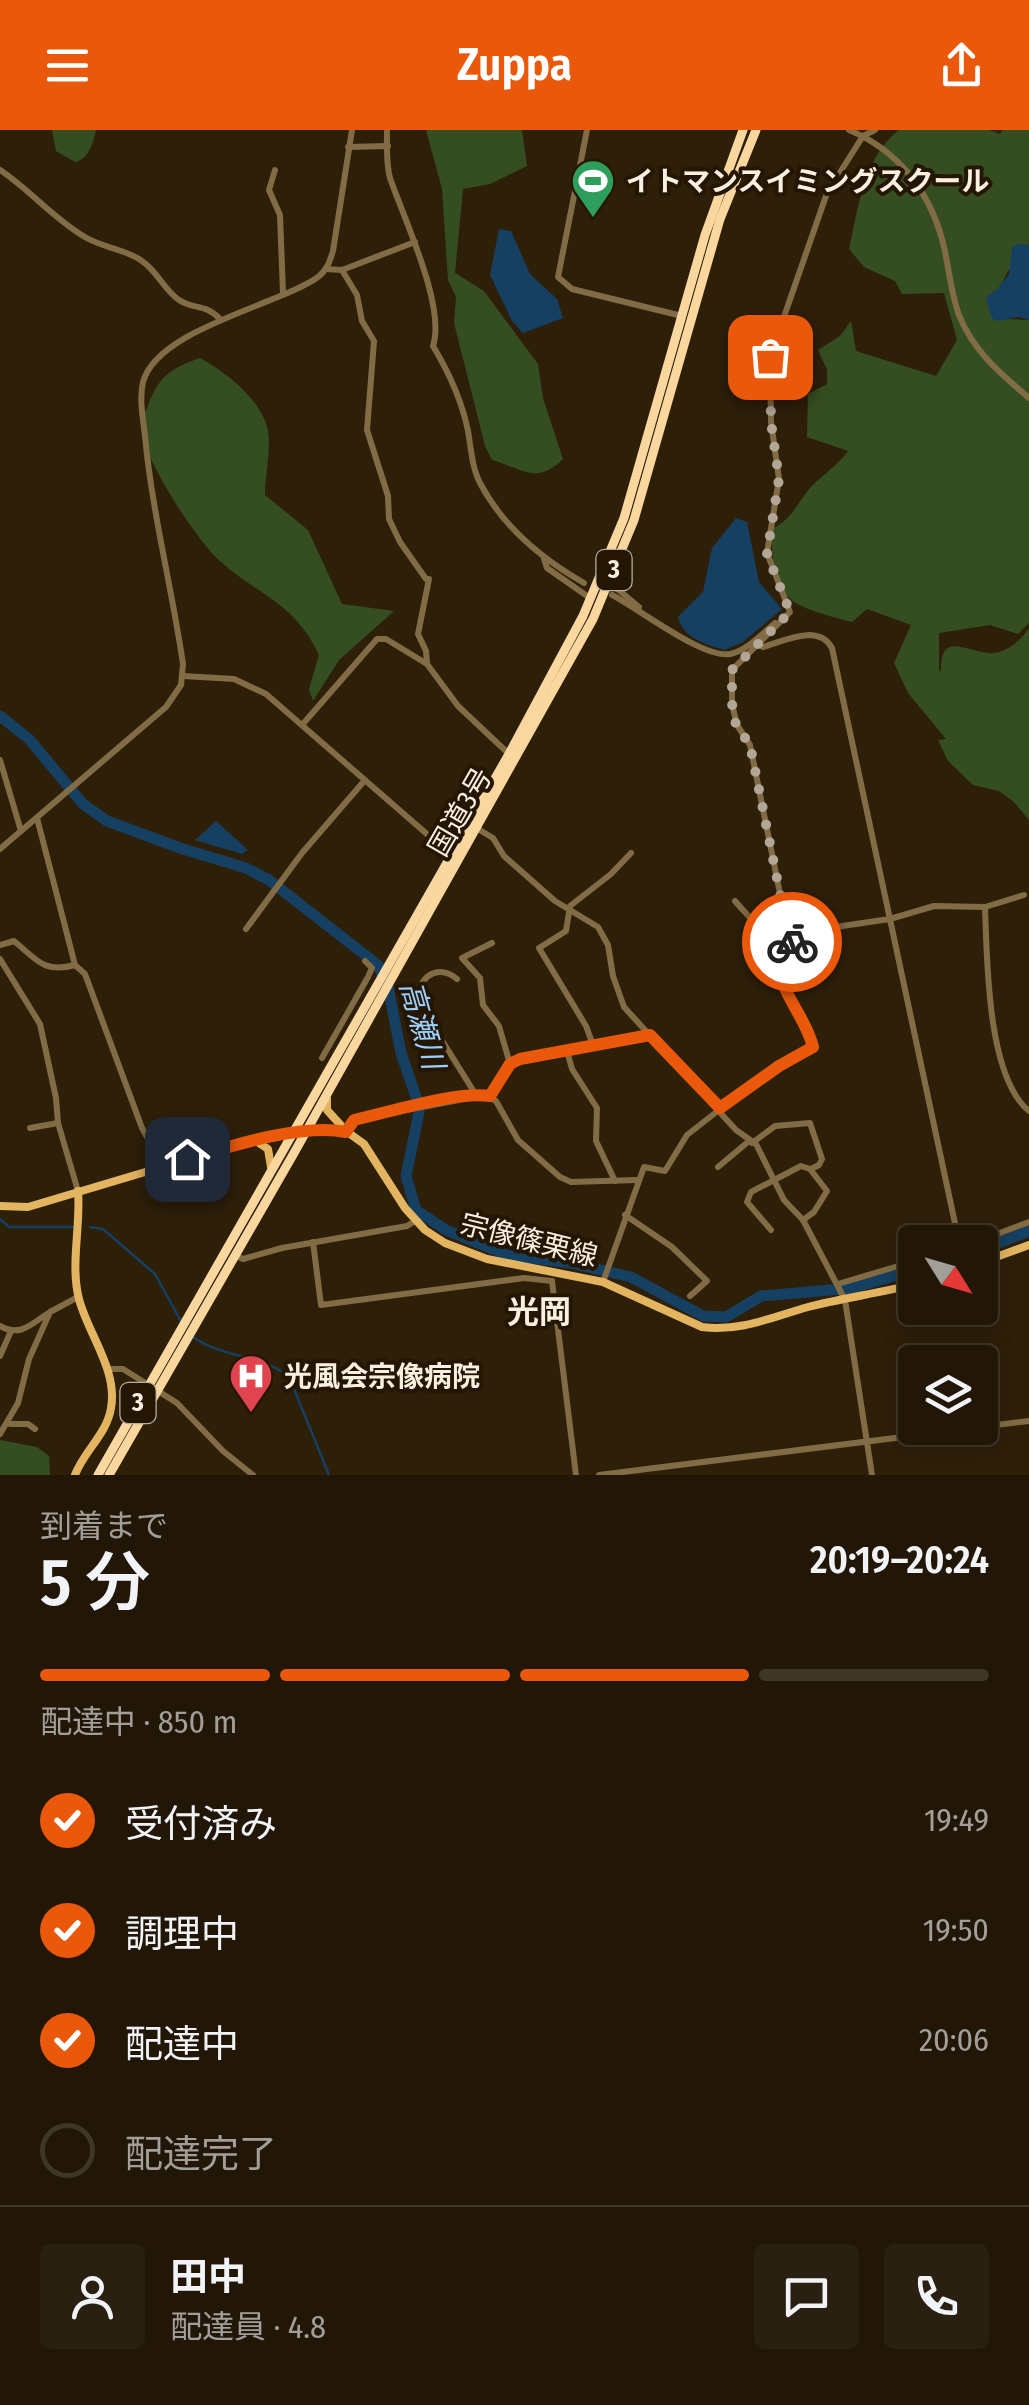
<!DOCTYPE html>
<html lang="ja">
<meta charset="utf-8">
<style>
:root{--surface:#221707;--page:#2a2011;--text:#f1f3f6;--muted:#a29f9b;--line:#3f3628;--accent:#ea580c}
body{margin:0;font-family:"Fira Sans Condensed","Noto Sans JP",sans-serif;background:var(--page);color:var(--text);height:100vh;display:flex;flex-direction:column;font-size:38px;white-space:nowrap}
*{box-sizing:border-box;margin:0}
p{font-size:32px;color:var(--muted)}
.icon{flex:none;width:55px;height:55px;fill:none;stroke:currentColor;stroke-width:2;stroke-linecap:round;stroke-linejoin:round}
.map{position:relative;height:1345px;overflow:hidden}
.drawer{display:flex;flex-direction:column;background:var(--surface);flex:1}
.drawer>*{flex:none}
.needle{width:65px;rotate:127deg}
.buttons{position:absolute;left:898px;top:1095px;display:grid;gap:20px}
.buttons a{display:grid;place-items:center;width:100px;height:100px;border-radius:10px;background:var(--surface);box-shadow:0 5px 25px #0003,0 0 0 2px var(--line);font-size:50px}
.pin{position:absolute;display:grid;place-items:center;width:85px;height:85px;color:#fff;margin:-42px;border-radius:20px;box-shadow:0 5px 15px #0006}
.courier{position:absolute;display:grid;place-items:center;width:100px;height:100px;margin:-50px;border:8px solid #ea580c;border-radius:50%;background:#fff;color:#222;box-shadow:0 2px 12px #0007}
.overview em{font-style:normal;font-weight:600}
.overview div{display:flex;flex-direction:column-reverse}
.overview{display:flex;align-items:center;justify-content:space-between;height:170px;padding:0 40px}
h1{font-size:65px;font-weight:600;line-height:75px}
.bar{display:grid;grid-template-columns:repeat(4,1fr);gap:15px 10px;align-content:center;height:120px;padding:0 40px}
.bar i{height:12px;border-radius:8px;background:var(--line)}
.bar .selected{background:var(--accent)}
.bar p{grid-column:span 4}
.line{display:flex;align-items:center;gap:25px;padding:0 40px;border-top:2px solid var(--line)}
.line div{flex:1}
.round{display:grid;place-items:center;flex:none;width:105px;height:105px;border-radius:10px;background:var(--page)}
ol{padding:0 40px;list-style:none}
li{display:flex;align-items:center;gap:30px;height:110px}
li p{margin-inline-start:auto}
li .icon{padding:10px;border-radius:50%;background:var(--accent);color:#fff;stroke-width:4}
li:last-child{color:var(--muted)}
li i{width:55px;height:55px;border:5px solid var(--line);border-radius:50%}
header{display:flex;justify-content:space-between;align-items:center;height:130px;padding:0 40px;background:var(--accent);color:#fff;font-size:45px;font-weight:600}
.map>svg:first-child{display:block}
.green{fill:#354e21}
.water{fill:#154062}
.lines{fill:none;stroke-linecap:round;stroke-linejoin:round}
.stream{stroke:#154062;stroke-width:2.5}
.river{stroke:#154062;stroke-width:11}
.minor{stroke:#826c45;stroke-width:6}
.major{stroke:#e4b561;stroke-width:8}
.highway{stroke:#f9d79f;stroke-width:9}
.done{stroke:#b2a796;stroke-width:10;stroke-dasharray:0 18}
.route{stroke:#ea580c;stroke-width:12}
.labels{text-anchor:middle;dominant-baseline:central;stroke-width:8;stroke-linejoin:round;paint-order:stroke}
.shield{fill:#241602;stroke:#b9af9f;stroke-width:2.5}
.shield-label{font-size:25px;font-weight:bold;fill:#f9f0e2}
.poi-label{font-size:28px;font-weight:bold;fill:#f9f0e2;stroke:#241602;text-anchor:start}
.street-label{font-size:28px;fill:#f9f0e2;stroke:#241602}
.water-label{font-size:30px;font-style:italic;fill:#9acefc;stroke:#241602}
.quarter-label{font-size:32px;font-weight:bold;fill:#f9f0e2;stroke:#241602}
</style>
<header><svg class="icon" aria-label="menu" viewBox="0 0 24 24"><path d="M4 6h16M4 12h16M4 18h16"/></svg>Zuppa<svg class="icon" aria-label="share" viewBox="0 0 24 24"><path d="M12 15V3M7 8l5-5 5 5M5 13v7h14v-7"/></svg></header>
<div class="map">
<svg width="1029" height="1345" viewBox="0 0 1029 1345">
<rect width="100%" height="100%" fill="#2e1f09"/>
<g class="green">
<path d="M52 0H96C93 13 89 29 75 32L56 21Z"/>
<path d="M426 0H522L527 36 490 54 463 59 455 143 484 161 538 234 543 268 563 329C536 355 523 339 492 330L485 316 454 193 456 167 448 150 442 59Z"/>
<path d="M899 0H989L1000 4 1003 0H1029V129L1008 141 989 178 1005 189 1029 190V493L1018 504 990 495 939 503V539L941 542C940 501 964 521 988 523 1005 525 1019 512 1029 498V690L1014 672 999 661 973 655 948 631 938 610 946 609 908 563 894 533 911 495 867 479 852 492C789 475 770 472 772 399 791 389 794 379 806 363 818 347 836 338 848 321L807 307 808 264 827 254V240L818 220 840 206 851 191 856 221 936 246 957 210 944 163 902 164 895 151 864 137 849 119C858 79 864 26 899 0Z"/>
<path d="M200 228C226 242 262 270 268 301 271 320 265 345 265 365L308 400 342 474 394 481 339 530 313 571 309 559 319 525C294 472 259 466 220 431 197 411 138 322 141 292 142 287 145 283 147 278 159 246 169 239 200 228Z"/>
<path d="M0 1310 37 1317 49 1326 50 1345H0Z"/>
</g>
<g class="water">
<path d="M499 99 511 101 530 144 557 169 563 188 523 203 512 191 490 145Z"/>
<path d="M1017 114 1029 115V190L1019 187 996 191 991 187 986 167 997 159 1009 144 1012 117Z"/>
<path d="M736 388 747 392 759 452 782 479 743 512 724 520C705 514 683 508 678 487L703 462 712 418Z"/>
<path d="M216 691 248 720 242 724 195 710Z"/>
</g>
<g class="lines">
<g class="stream">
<path d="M0 1089 9 1097H75"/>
<path d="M90 1097 103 1099 155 1144 182 1193"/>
<path d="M193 1207C223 1229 267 1224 290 1249L329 1345"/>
</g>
<g class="river">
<path d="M0 586 29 609 83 674 107 691 180 718 246 738 269 750 378 835 388 857 401 923 417 970 419 982 406 1046 416 1080 446 1100 507 1125 571 1133 631 1147 703 1186 726 1187 761 1166 852 1158 915 1140"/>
<path d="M980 1120 1029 1101"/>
</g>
<g class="minor">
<path d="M387 0C387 15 386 34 390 48 404 89 446 176 433 216 448 241 462 271 468 301 471 318 472 338 480 353 503 397 542 429 584 453"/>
<path d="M587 0 558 147 572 159 682 186"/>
<path d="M849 0C897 20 928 59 942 109 949 134 950 161 959 185 973 221 1001 244 1029 268"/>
<path d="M348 17 388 16"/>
<path d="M0 40C30 60 54 89 85 107 103 118 126 119 142 131 158 142 164 160 179 170 194 180 205 173 220 189"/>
<path d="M275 40 269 60 280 85 283 163"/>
<path d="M326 139 342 140 415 112"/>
<path d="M342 140 357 165 362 191 374 211 367 300 388 366 389 389 400 412 426 449H429L418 504 426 521 427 534"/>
<path d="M544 429 547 438 590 468"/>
<path d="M609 452 639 477"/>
<path d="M612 465C638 478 703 529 730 524 746 521 762 504 775 493"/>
<path d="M759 514 763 517C784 511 818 493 832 518L959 1112"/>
<path d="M183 546 234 549 266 564 451 725"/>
<path d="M302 595 377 509H386L427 534 458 576 509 624"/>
<path d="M0 630 21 701"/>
<path d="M37 688 75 835 85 844 142 998 163 1036"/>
<path d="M436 712 453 688 458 687 493 708 504 726 555 771 598 797 608 815 613 846 624 877 736 1000 756 1014 784 1070 803 1090 845 1170 872 1345"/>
<path d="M0 719 166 577 181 555 183 534C172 458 152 382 145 306 143 288 139 269 143 252 157 199 279 175 318 147 327 140 330 131 333 121L352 0"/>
<path d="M985 777C987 829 987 947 1029 981"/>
<path d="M246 799 302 723 365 650"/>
<path d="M794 808 788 803 750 615 737 595 732 574V540L790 482 767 423 779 349 771 292 770 227 827 63 863 6 875 0"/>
<path d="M492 813 462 828 480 848 483 875 499 896 510 934"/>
<path d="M0 815 14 811C36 829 44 844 75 835"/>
<path d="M778 827 794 808 842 796 890 789 934 776 985 777 1024 765"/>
<path d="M0 829 40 894 56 968 58 993 78 1061"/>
<path d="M457 849C444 838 429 840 421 855L428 888 476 965"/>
<path d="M593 915 586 896 539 818 566 801 570 776 611 744 631 723"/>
<path d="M567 921 572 939 597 978 596 1011 615 1051"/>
<path d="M322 928 368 847 372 838 365 831"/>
<path d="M490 966 510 934 520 929 649 905"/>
<path d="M30 998 58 993"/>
<path d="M346 1001 354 990 485 965 496 971 518 1010 560 1047 571 1052 637 1050"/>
<path d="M752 1013 775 996 810 993 822 1029 819 1035 811 1039"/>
<path d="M718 1037 749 1011"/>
<path d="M625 1085 672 1117 707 1151 690 1166"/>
<path d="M771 1100 747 1072 751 1062 801 1036 810 1039 827 1061 814 1082 803 1090"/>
<path d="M313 1112 321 1175 524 1148 552 1151"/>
<path d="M976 1112 1029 1092"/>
<path d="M235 1125 243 1129 282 1118 407 1096 415 1091"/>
<path d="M552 1151 576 1345"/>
<path d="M603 1152 644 1037 665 1041 687 1005 751 955 813 917C808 897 796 885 787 868 781 854 780 843 778 829 773 808 749 788 735 771"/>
<path d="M838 1154 915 1131"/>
<path d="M0 1196C20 1207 30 1195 47 1184"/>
<path d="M0 1226 11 1201"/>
<path d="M107 1239H123L177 1273 223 1321 253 1345"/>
<path d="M10 1294H28L35 1299"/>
<path d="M980 1297 1029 1291"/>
<path d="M0 1304 18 1273 29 1229 50 1182 78 1167"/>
<path d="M599 1345 975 1298"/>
</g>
<g class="major">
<path d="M327 969V980L346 1001"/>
<path d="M256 1011 268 1019 271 1037"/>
<path d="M0 1076 28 1077 239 1014 316 999H335L346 1001 364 1014 405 1078 425 1100 445 1113 487 1129 603 1152 702 1197C741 1202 772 1187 808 1177 843 1168 880 1163 915 1154"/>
<path d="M980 1133 1029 1115"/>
<path d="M75 1345C84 1321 107 1304 111 1278 118 1240 88 1204 79 1169 70 1135 81 1096 78 1061"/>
</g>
<g class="highway">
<path d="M98 1345 509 624 583 486 624 388 705 105 743 0"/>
<path d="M109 1345 294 1023 593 489 634 390 720 89 756 0"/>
</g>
</g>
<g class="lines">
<path class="done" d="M770 227 771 292 779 349 767 424 790 482 732 540V574L736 595 750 615 788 803 794 808 792 812"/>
<path class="route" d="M187 1029C231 1016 302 993 346 1002L354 990C390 982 455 961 490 966L510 934 520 929 650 905 720 978 779 936 813 917C805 884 778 863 778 827L792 812"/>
</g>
<defs>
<g id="stadium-pin" transform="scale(2.25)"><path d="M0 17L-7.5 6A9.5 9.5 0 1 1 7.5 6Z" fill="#2e9e5b" stroke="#241602"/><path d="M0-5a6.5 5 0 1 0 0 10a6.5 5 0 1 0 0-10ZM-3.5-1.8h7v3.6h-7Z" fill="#fff"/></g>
<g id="hospital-pin" transform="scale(2.25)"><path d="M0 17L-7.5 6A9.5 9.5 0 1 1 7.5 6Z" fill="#e0444e" stroke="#241602"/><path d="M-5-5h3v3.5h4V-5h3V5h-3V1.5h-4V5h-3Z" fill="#fff"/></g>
</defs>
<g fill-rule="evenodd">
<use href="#stadium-pin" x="593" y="51"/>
<use href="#hospital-pin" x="251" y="1246"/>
</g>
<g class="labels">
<g class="shield">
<rect x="596.5" y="420" width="35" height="40" rx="8"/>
<rect x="120.5" y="1253" width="35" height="40" rx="8"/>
</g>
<g class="shield-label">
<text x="614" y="440">3</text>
<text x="138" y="1273">3</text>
</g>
<g class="poi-label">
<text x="626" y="51">イトマンスイミングスクール</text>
<text x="284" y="1246">光風会宗像病院</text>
</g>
<g class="street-label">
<text transform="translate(460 682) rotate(-60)">国道3号</text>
<text transform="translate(529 1110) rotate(14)">宗像篠栗線</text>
</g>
<g class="water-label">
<text transform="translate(422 895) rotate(74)">高瀬川</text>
</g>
<g class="quarter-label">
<text x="539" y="1182">光岡</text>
</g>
</g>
</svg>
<div class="buttons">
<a><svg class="needle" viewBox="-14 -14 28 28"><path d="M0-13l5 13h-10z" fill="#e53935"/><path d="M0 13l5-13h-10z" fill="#a29f9b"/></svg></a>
<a><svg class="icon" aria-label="layers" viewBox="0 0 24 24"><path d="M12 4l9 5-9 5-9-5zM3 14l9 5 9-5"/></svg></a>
</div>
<div class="pin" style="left:770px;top:227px;background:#ea580c"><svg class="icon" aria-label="bag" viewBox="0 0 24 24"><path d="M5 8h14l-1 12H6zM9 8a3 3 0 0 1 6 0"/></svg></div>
<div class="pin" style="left:187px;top:1029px;background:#1f2937"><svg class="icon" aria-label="home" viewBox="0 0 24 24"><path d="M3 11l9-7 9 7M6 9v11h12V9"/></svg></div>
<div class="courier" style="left:792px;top:812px"><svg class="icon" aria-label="bike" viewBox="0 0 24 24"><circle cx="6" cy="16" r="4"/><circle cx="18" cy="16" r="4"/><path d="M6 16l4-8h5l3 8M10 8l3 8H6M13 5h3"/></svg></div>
</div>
<section class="drawer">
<div class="overview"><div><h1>5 分</h1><p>到着まで</p></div><em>20:19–20:24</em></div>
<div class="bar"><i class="selected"></i><i class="selected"></i><i class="selected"></i><i></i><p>配達中 · 850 m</p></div>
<ol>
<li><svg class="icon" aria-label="check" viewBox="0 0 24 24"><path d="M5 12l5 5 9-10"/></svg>受付済み<p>19:49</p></li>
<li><svg class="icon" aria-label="check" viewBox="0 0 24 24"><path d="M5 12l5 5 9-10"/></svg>調理中<p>19:50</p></li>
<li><svg class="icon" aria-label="check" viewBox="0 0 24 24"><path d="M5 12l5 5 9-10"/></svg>配達中<p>20:06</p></li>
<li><i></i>配達完了</li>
</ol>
<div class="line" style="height:180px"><a class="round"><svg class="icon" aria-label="person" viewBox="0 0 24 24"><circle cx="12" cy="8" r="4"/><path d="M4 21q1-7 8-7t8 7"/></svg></a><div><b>田中</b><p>配達員 · 4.8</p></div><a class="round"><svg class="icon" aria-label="chat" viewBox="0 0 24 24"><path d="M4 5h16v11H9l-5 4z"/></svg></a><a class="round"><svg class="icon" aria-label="phone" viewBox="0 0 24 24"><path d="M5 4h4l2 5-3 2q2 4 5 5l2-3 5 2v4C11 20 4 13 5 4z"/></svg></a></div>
</section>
